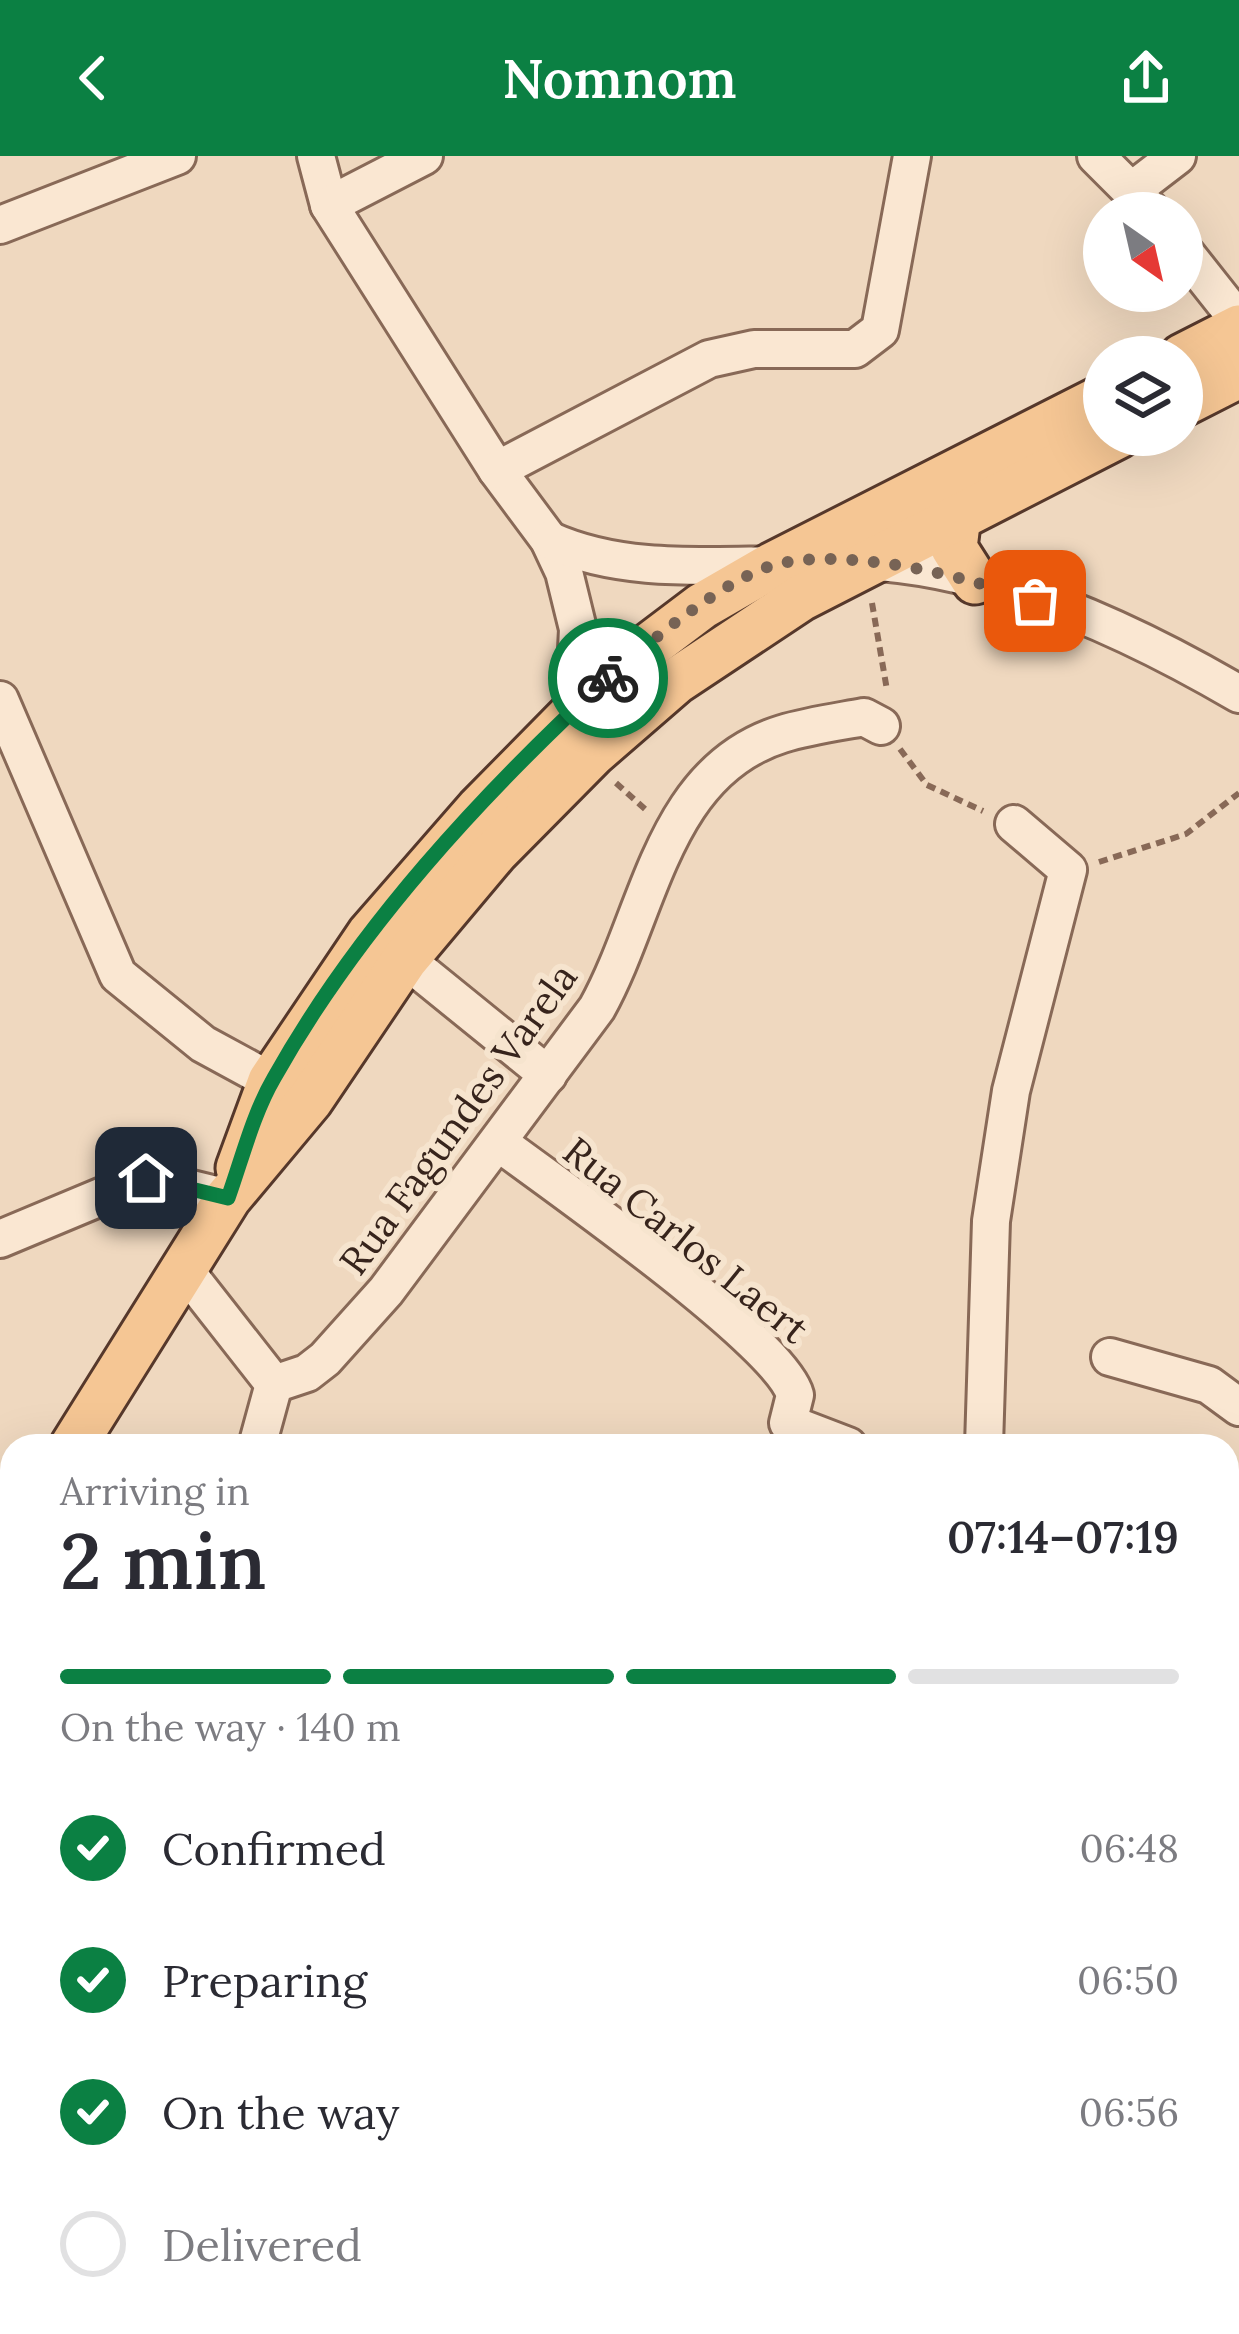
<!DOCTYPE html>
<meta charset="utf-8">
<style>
:root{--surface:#fff;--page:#f7f7f7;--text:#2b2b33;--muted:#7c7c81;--line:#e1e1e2;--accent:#0b8043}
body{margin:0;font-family:Lora,serif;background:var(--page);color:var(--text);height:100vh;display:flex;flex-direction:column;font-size:45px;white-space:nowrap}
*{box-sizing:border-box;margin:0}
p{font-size:39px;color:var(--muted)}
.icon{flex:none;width:66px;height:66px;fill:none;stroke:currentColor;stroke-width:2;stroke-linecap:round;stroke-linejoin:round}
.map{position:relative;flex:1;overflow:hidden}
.details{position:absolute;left:0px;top:1278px;width:1239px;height:900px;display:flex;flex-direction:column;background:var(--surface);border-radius:36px 36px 0 0;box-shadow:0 12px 48px #0002}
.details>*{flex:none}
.needle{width:78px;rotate:146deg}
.tools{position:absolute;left:1083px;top:36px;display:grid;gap:24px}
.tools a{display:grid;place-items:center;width:120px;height:120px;border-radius:50%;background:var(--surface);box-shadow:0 12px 48px #0002;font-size:60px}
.pin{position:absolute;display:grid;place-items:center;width:102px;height:102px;color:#fff;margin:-51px;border-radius:24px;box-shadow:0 6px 18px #0006}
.courier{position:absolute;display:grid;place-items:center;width:120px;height:120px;margin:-60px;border:9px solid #0b8043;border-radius:50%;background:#fff;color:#222;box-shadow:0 3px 15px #0007}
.headline em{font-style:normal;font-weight:600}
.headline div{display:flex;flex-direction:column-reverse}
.headline{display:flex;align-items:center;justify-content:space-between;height:204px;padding:0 60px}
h1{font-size:78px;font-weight:600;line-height:90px}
.bar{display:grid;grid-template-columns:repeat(4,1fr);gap:18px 12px;align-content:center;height:144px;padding:0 60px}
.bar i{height:15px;border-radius:9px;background:var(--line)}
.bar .selected{background:var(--accent)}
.bar p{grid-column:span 4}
ol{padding:0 60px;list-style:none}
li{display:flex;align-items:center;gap:36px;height:132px}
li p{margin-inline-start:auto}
li .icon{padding:12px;border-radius:50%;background:var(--accent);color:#fff;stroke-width:4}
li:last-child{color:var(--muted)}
li i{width:66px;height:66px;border:6px solid var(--line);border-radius:50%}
header{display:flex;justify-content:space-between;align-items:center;height:156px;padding:0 60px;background:var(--accent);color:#fff;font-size:54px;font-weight:600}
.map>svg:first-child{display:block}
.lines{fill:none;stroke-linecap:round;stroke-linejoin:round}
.minor-casing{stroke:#886957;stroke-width:42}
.major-casing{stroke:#56382b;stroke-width:51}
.path{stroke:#886957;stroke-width:6;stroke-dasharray:9 6;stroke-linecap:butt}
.minor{stroke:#fae7d2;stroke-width:36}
.major{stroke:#f5c694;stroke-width:45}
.done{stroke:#776355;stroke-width:12;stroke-dasharray:0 21.6}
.route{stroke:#0b8043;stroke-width:15}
.labels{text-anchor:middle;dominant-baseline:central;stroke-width:12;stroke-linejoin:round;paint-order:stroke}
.street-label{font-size:39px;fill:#37241c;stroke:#f6e4ce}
</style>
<header><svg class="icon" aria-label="back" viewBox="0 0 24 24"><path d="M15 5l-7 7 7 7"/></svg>Nomnom<svg class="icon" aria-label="share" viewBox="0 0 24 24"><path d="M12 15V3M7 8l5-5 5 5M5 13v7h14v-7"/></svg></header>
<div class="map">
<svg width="1239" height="2178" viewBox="0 0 1239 2178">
<rect width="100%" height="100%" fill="#efd8bf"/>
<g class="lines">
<g class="minor-casing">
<g id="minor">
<path d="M316 0 329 49 497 314 549 384 564 416 578 473 574 553"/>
<path d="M1096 0 1153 57"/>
<path d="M1134 33 1177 0"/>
<path d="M329 49 424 0"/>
<path d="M0 69 177 0"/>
<path d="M1182 93 1239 165"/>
<path d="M497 314 709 203 754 193H855L880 174 912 0"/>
<path d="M549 384C619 416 700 410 776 409"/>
<path d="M861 405C991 410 1128 473 1239 538"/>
<path d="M0 544 118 819 203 888 271 925"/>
<path d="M405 803 548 919"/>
<path d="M498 986C554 1028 781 1186 795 1239L788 1267 848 1290"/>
<path d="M0 1083 146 1022 228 1042"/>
<path d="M183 1112 274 1228 257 1290"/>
<path d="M1110 1201 1209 1229 1239 1251"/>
<path d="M274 1228 307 1217 325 1203 386 1135 597 852C650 757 662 615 782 578 808 570 837 566 864 561L881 570"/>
<path d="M984 1290 991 1065 1011 935 1068 714 1014 668"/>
<path d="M0 1727 12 1747"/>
<path d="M1227 1792 1239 1788"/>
<path d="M211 2166 216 2178"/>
<path d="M480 2166 486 2178"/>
<path d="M1001 2166V2178"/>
<path d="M805 2178 807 2166"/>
</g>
</g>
<g class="major-casing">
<g id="major">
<path d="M1182 201 1239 172"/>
<path d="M1182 248 1239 219"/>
<path d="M958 359 954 392 975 425"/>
<path d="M239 1012 271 925 370 778 479 653 612 518 702 450 773 409 1104 241"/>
<path d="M73 1290 228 1042 310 944 405 803 495 696 593 597 676 525 801 442 1119 279"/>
<path d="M0 1425 12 1401"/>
</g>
</g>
<g class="path">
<path d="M872 447 887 534"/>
<path d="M900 593 927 629 983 655"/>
<path d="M616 627 646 654"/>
<path d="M1099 706 1186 678 1239 637"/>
</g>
<use href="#minor" class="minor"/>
<use href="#major" class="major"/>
</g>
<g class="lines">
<path class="done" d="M608 522C645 489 726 422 774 409 845 390 966 420 1035 445"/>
<path class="route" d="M146 1022 228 1042C242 1003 253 958 274 922 358 772 482 638 608 522"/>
</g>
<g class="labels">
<g class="street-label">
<text transform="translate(458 963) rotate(-54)">Rua Fagundes Varela</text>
<text transform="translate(686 1084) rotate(39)">Rua Carlos Laert</text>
</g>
</g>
</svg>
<div class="tools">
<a><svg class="needle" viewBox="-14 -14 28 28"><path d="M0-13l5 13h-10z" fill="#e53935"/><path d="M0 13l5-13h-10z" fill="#7c7c81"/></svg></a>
<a><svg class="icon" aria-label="layers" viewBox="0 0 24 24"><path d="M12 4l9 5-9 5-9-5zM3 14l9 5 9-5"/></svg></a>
</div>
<div class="pin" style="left:1035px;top:445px;background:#ea580c"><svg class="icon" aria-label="bag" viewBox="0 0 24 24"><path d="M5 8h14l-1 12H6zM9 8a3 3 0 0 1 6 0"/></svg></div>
<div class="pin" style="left:146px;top:1022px;background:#1f2937"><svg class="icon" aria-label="home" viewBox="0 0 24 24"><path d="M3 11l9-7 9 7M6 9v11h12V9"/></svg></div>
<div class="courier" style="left:608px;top:522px"><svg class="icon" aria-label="bike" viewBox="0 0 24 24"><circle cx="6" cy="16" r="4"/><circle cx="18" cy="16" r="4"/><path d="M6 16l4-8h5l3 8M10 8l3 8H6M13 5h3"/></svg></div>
<section class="details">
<div class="headline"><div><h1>2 min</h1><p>Arriving in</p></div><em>07:14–07:19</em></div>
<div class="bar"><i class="selected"></i><i class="selected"></i><i class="selected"></i><i></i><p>On the way · 140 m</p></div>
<ol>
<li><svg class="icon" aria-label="check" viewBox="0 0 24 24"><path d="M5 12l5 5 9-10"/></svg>Confirmed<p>06:48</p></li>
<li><svg class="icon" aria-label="check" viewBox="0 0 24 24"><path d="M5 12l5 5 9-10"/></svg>Preparing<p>06:50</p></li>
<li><svg class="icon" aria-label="check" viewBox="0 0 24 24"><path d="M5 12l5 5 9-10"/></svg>On the way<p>06:56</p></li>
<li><i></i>Delivered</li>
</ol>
</section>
</div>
